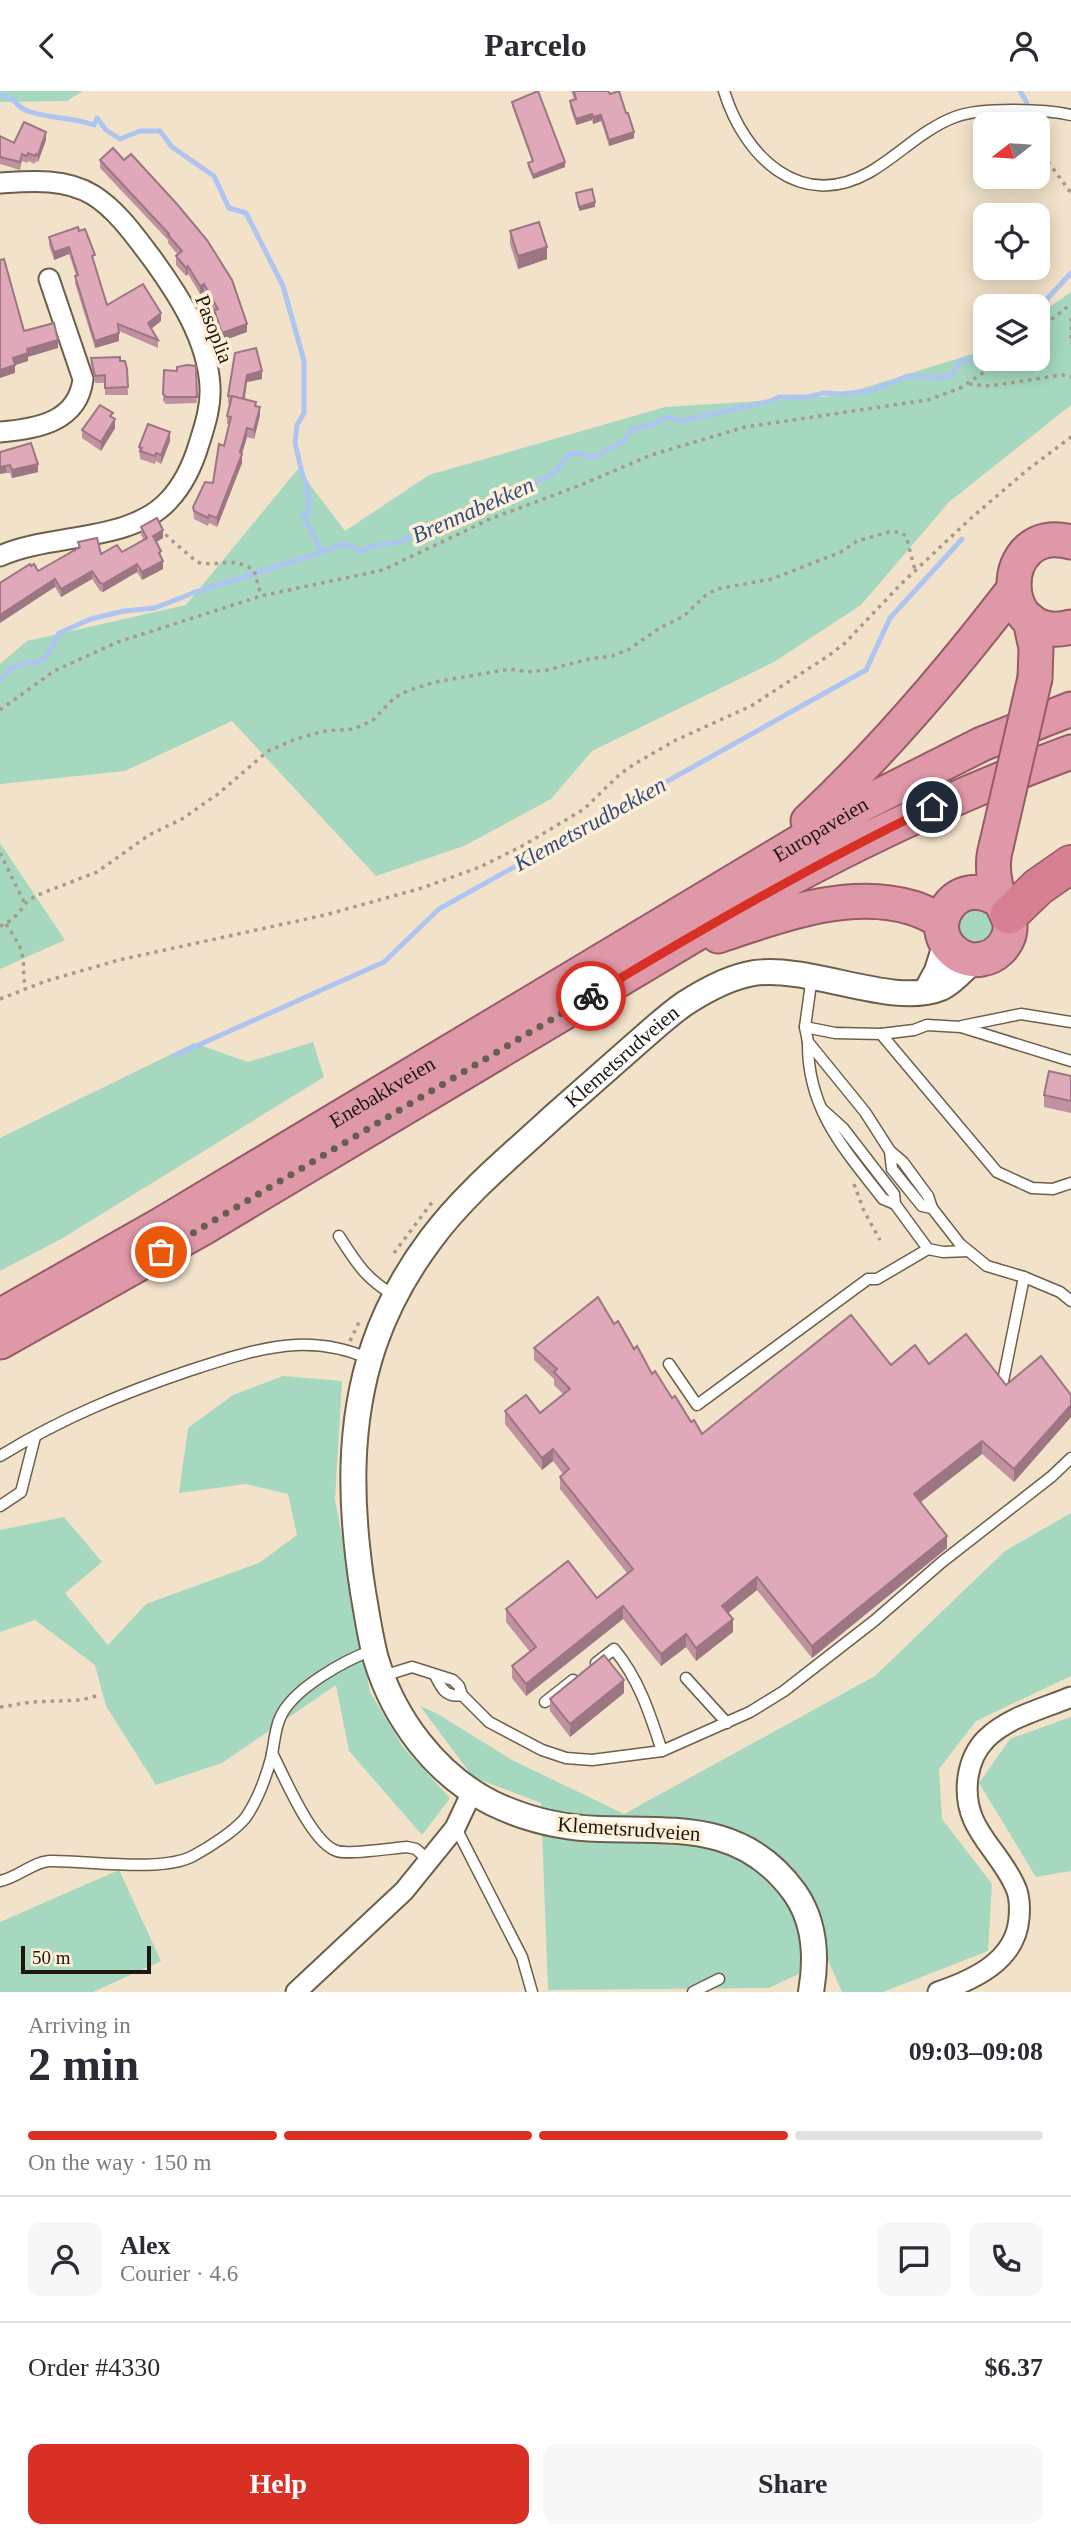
<!DOCTYPE html>
<meta charset="utf-8">
<style>
:root{--surface:#fff;--page:#f7f7f7;--text:#2b2b33;--muted:#7c7c81;--line:#e1e1e2;--accent:#d93025}
body{margin:0;font-family:Georgia,serif;background:var(--page);color:var(--text);height:100vh;display:flex;flex-direction:column;font-size:26px;white-space:nowrap}
*{box-sizing:border-box;margin:0}
p{font-size:23px;color:var(--muted)}
.icon{flex:none;width:38px;height:38px;fill:none;stroke:currentColor;stroke-width:2;stroke-linecap:round;stroke-linejoin:round}
.map{position:relative;height:1901px;overflow:hidden}
.sheet{display:flex;flex-direction:column;background:var(--surface);flex:1}
.sheet>*{flex:none}
.needle{width:46px;rotate:253deg}
.fabs{position:absolute;left:973px;top:21px;display:grid;gap:14px}
.fabs a{display:grid;place-items:center;width:77px;height:77px;border-radius:14px;background:var(--surface);box-shadow:0 4px 18px #0003;font-size:35px}
.scale{position:absolute;left:21px;bottom:18px;width:130px;box-sizing:border-box;padding-left:7px;border:4px solid #1d180f;border-top:0;font-size:19px;line-height:24px;white-space:nowrap;color:#1d180f;-webkit-text-stroke:5px #ffefd7;paint-order:stroke}
.pin{position:absolute;display:grid;place-items:center;width:60px;height:60px;color:#fff;margin:-30px;border:4px solid #fff;border-radius:50%;box-shadow:0 2px 7px #0007}
.courier{position:absolute;display:grid;place-items:center;width:70px;height:70px;margin:-35px;border:5px solid #d93025;border-radius:50%;background:#fff;color:#222;box-shadow:0 2px 9px #0007}
.summary em{font-style:normal;font-weight:800}
.summary div{display:flex;flex-direction:column-reverse}
.summary{display:flex;align-items:center;justify-content:space-between;height:119px;padding:0 28px}
h1{font-size:46px;font-weight:800;line-height:52px}
.bar{display:grid;grid-template-columns:repeat(4,1fr);gap:10px 7px;align-content:center;height:84px;padding:0 28px}
.bar i{height:9px;border-radius:5px;background:var(--line)}
.bar .selected{background:var(--accent)}
.bar p{grid-column:span 4}
.line{display:flex;align-items:center;gap:18px;padding:0 28px;border-top:2px solid var(--line)}
.line div{flex:1}
.round{display:grid;place-items:center;flex:none;width:74px;height:74px;border-radius:14px;background:var(--page)}
.cta{display:flex;gap:14px;margin-top:auto;padding:14px 28px}
.cta a{flex:1;height:80px;border-radius:14px;background:var(--accent);color:#fff;font-size:28px;font-weight:800;line-height:80px;text-align:center}
.cta a+a{background:var(--page);color:var(--text)}
header{display:flex;justify-content:space-between;align-items:center;height:91px;padding:0 28px;background:var(--surface);font-size:32px;font-weight:800}
.map>svg:first-child{display:block}
.green{fill:#a5d8bf}
.lines{fill:none;stroke-linecap:round;stroke-linejoin:round}
.stream{stroke:#adc5f0;stroke-width:5}
.service-casing{stroke:#6d604b;stroke-width:13}
.minor-casing{stroke:#6d604b;stroke-width:23}
.tertiary-casing{stroke:#6d604b;stroke-width:28}
.trunk-casing{stroke:#965b65;stroke-width:37}
.motorway-casing{stroke:#965b65;stroke-width:40}
.path{stroke:#a79b88;stroke-width:3.5;stroke-dasharray:3.5 5;stroke-linecap:butt}
.service{stroke:#fff;stroke-width:10}
.minor{stroke:#fff;stroke-width:19}
.tertiary{stroke:#fff;stroke-width:24}
.trunk{stroke:#df98a8;stroke-width:33}
.motorway{stroke:#d77f93;stroke-width:37}
.trunk-bridge-casing{stroke:#965b65;stroke-width:37;stroke-linecap:butt}
.trunk-bridge{stroke:#df98a8;stroke-width:33}
.wall{fill:#c0919f}
.shaded-wall{fill:#9c7682}
.building{fill:#dfa9b9;stroke:#9c7682;stroke-width:2}
.done{stroke:#685f50;stroke-width:7;stroke-dasharray:0 12.6}
.route{stroke:#d93025;stroke-width:9}
.labels{text-anchor:middle;dominant-baseline:central;stroke-width:7;stroke-linejoin:round;paint-order:stroke}
.street-label{font-size:21px;fill:#1d180f;stroke:#ffefd7}
.water-label{font-size:23px;font-style:italic;fill:#324f85;stroke:#ffefd7}
</style>
<header><svg class="icon" aria-label="back" viewBox="0 0 24 24"><path d="M15 5l-7 7 7 7"/></svg>Parcelo<svg class="icon" aria-label="person" viewBox="0 0 24 24"><circle cx="12" cy="8" r="4"/><path d="M4 21q1-7 8-7t8 7"/></svg></header>
<div class="map">
<svg width="1071" height="1901" viewBox="0 0 1071 1901">
<rect width="100%" height="100%" fill="#f2e2ca"/>
<g class="green">
<path d="M0 0H83L67 10 0 11Z"/>
<path d="M1071 201V314L949 411 861 514 774 571 592 660 551 708 464 755 376 785 232 630 125 680 0 693V573L27 550 186 514 298 378 345 440 429 384 665 316 838 305 985 259V268H1038V224Z"/>
<path d="M0 752 65 849 0 878Z"/>
<path d="M988 816 998 843 973 859 953 833 959 819Z"/>
<path d="M313 951 324 986 61 1148 0 1180V1047L194 952 248 971Z"/>
<path d="M283 1285 342 1290 335 1408 370 1601 403 1656 450 1707 422 1744 349 1660 336 1594 222 1672 156 1694 106 1615 95 1574 35 1529 0 1541V1439L64 1426 102 1471 65 1502 108 1554 146 1513 259 1472 297 1444 288 1403 246 1393 179 1402 188 1337 233 1304Z"/>
<path d="M1071 1422V1585L976 1630 939 1678 942 1728 992 1793 988 1860 883 1901H842L828 1869 769 1897 548 1899 541 1712 473 1686 420 1615 438 1623 512 1669 624 1723 875 1585 1005 1460Z"/>
<path d="M1071 1626V1780L1036 1786 979 1692 1010 1648Z"/>
<path d="M119 1779 161 1870 93 1901H0V1831Z"/>
</g>
<g class="lines">
<g class="stream">
<path d="M1020 0 1027 12"/>
<path d="M0 4C16 5 15 16 28 20 49 28 73 26 94 34L97 27 106 39 120 48 140 40H160L172 56 214 85 229 117 246 122 283 195 304 270V322L297 334 295 352 303 386 307 394 309 422 303 425 322 461"/>
<path d="M1038 216 1046 212 1047 208 1071 182"/>
<path d="M0 588 5 586 9 578 25 572H36L47 565 59 542 91 528 124 520 155 517 193 502 329 459C347 450 344 453 361 460L376 454 400 451 474 414 516 402 554 382 569 363 579 362 591 366 597 365 625 349 632 338 649 335 667 326 681 330 771 310 779 306H808L824 302 841 303 870 300 908 285 942 287 952 284 959 271 973 269 985 258"/>
<path d="M174 965 384 871 439 818 866 579 890 527 962 448"/>
</g>
<g class="service-casing">
<g id="service">
<path d="M724 0C744 65 800 121 870 81 899 64 923 38 955 26 981 16 1044 18 1071 24"/>
<path d="M812 885 805 936 808 951 865 1021 890 1060 903 1071 928 1105 932 1117 960 1153 987 1175 1024 1186 1060 1201 1071 1210"/>
<path d="M962 935 1021 923 1071 931"/>
<path d="M805 936 835 942 881 943 914 939 927 934 961 936 1071 970"/>
<path d="M881 943 997 1081 1032 1097 1053 1098 1071 1092"/>
<path d="M823 1019 843 1037 894 1103 895 1113"/>
<path d="M890 1060 892 1078 922 1115 932 1117"/>
<path d="M339 1145C358 1174 365 1187 395 1205"/>
<path d="M928 1158 943 1161 968 1160"/>
<path d="M669 1273 697 1314 868 1188H877L928 1158 895 1113 883 1108C844 1058 807 1018 808 951"/>
<path d="M1003 1290 1024 1186"/>
<path d="M0 1365C62 1327 123 1302 191 1279 225 1268 260 1256 296 1254 322 1253 345 1257 369 1268"/>
<path d="M0 1415 21 1401 35 1346"/>
<path d="M596 1572 614 1558C639 1588 650 1623 662 1660"/>
<path d="M435 1584C441 1597 446 1607 462 1604"/>
<path d="M383 1585 412 1576 453 1589 459 1595 462 1604 489 1631 542 1659 566 1667 592 1669 662 1660 750 1621 784 1600 874 1530 942 1471 1051 1386 1071 1367"/>
<path d="M686 1587 727 1632"/>
<path d="M545 1611 573 1589"/>
<path d="M272 1662C284 1685 312 1753 337 1760 349 1764 393 1757 407 1756L416 1758 429 1770"/>
<path d="M456 1737 522 1866 532 1901"/>
<path d="M0 1790C17 1787 33 1771 49 1770 86 1769 161 1782 193 1765 208 1757 240 1737 248 1723 259 1706 267 1683 272 1664 274 1652 275 1638 280 1627 292 1598 345 1569 373 1559"/>
<path d="M693 1901 719 1888"/>
</g>
</g>
<g class="minor-casing">
<g id="minor">
<path d="M0 92C31 90 65 87 93 104 117 119 135 145 151 166 178 203 208 249 210 296 211 316 205 334 199 353 193 373 184 393 169 409 130 452 51 442 0 465"/>
<path d="M0 341C37 338 78 331 83 288L49 188"/>
<path d="M296 1901 404 1800 455 1737 472 1701"/>
<path d="M938 1901C973 1889 1016 1870 1019 1827 1020 1816 1020 1805 1015 1795 997 1755 961 1737 968 1686 970 1673 976 1658 986 1648 1008 1626 1042 1618 1071 1606"/>
</g>
</g>
<g class="tertiary-casing">
<g id="tertiary">
<path d="M926 900 937 880 946 851"/>
<path id="s1" d="M811 1901C817 1867 815 1831 795 1802 744 1731 677 1740 600 1738 563 1737 525 1728 492 1712 436 1684 394 1628 376 1568 370 1546 367 1523 363 1501 350 1417 347 1334 374 1254 387 1216 407 1180 431 1148 465 1102 511 1065 553 1026 581 1001 609 977 637 952 652 939 667 925 684 913 704 900 729 886 754 882 812 874 892 917 941 897 954 891 964 878 974 869"/>
</g>
</g>
<g class="trunk-casing">
<g id="trunk">
<path d="M1071 451C995 431 995 556 1071 536"/>
<path d="M1030 529 1036 557 1035 587"/>
<path d="M808 730C884 659 950 581 1013 499"/>
<path d="M996 756C991 772 994 794 1000 809 1005 822 1013 829 1009 844 1005 856 995 866 982 868 974 870 964 868 957 863 919 836 958 780 1000 810"/>
<path d="M718 845C778 825 849 797 913 817 923 820 932 825 942 830"/>
<path id="s2" d="M0 1225 162 1133 863 713 982 653 1071 618"/>
<path d="M0 1251 203 1137 773 797C870 744 968 699 1071 661"/>
</g>
</g>
<g class="motorway-casing">
<path id="motorway" d="M1009 824 1038 796 1071 773"/>
</g>
<g class="path">
<path d="M1038 57 1071 102"/>
<path d="M1071 227V253"/>
<path d="M1038 239 1071 213"/>
<path d="M969 293 990 295 1062 284 1071 286"/>
<path d="M160 437 169 447 197 471C218 477 230 464 254 479L261 504"/>
<path d="M0 619 54 580 118 551 261 505 383 479 490 428 581 394 651 364 745 336 928 309 960 297 1004 268"/>
<path d="M0 762 25 813"/>
<path d="M6 833C12 843 20 853 22 863 25 875 22 885 26 897"/>
<path d="M0 835 6 833 18 823 25 813 35 805 97 781 149 744 182 728 218 703 268 660 296 648 325 640 354 638 373 629 394 607 407 600 435 591 510 578 527 581 547 579 589 568 612 565 628 559 658 538 684 525 706 504 717 498 772 488 841 461 857 450 889 441H900L906 445 915 479"/>
<path d="M0 908 46 890 119 869 325 824 422 797 480 776 524 754 584 718 620 683 636 672 676 649 751 615 828 565 845 552 901 493 970 428 1026 380 1071 346"/>
<path d="M854 1093 864 1120 880 1149"/>
<path d="M394 1162 433 1110"/>
<path d="M350 1250 359 1231"/>
<path d="M0 1616 32 1611 81 1609 96 1605"/>
</g>
<use href="#service" class="service"/>
<use href="#minor" class="minor"/>
<use href="#tertiary" class="tertiary"/>
<use href="#trunk" class="trunk"/>
<use href="#motorway" class="motorway"/>
<g class="trunk-bridge-casing">
<path id="trunk-bridge" d="M996 756 1035 587"/>
</g>
<use href="#trunk-bridge" class="trunk-bridge"/>
</g>
<g class="wall">
<path d="M571 0H608L634 47 609 55 601 30 593 33 592 29 576 34 570 16V10L574 8Z"/>
<path d="M512 11 565 76 533 88 528 76V72L532 70 512 15Z"/>
<path d="M0 45 14 52 46 49 38 71 36 70 35 73 28 70 27 72 22 70 20 79 0 73Z"/>
<path d="M113 57 247 241 222 250 214 227V219L204 201 200 203 188 183 186 185 176 174V165L178 164 168 152V149L100 77V69Z"/>
<path d="M510 140 547 168 518 178 510 153Z"/>
<path d="M49 146 94 172 107 214 161 230 151 238 158 249V257L119 240V250L95 257 75 192 76 184 69 163 54 169 49 154Z"/>
<path d="M235 262 262 288 247 291 245 308 256 315 260 324 254 348 247 346 242 363V372L217 436 209 432 208 435 194 428 193 416 213 392 224 355 229 334 227 333V325L230 313 228 312V305Z"/>
<path d="M91 267 120 270 127 278 128 304H105V292H95L91 274Z"/>
<path d="M196 275 197 312 166 313 163 310 164 279 177 280Z"/>
<path d="M115 337 101 360 82 347V339Z"/>
<path d="M170 350 161 373 156 370 155 373 140 368 139 356Z"/>
<path d="M0 361 38 381 12 387 10 382H6Z"/>
<path d="M141 436 163 447 156 451 161 467 163 478 142 489 137 481 103 501 100 500 92 488 61 506 55 496 38 480 78 457V451L101 463 122 461 144 449 141 444Z"/>
<path d="M1071 985V1022L1044 1016V1004Z"/>
<path d="M614 1233 691 1331 702 1343 891 1274 929 1273 1006 1294 1071 1304V1326L1014 1391 982 1363 921 1411 947 1457 812 1567 757 1499 728 1522 733 1541 696 1570 686 1556 661 1575 623 1528 526 1605 512 1587V1575L530 1561 506 1531V1518L597 1507 627 1482 560 1398V1386L563 1383 553 1370 542 1379 505 1333V1320L540 1322 563 1303 554 1294V1288L534 1269V1257Z"/>
<path d="M624 1602 570 1646 550 1620V1608Z"/>
</g>
<g class="shaded-wall">
<path d="M592 23V29L576 34V28Z"/>
<path d="M601 24V30L593 33V26Z"/>
<path d="M46 41V49L38 71V64Z"/>
<path d="M634 41V47L609 55V49Z"/>
<path d="M565 71V76L533 88V84Z"/>
<path d="M595 111V116L579 120V116Z"/>
<path d="M69 156V163L54 169V161Z"/>
<path d="M547 156V168L518 178V165Z"/>
<path d="M188 175V183L186 185V177Z"/>
<path d="M204 193V201L200 203V195Z"/>
<path d="M161 222V230L148 240V232Z"/>
<path d="M247 233V241L222 250V242Z"/>
<path d="M119 242V250L95 257V250Z"/>
<path d="M58 249V257L28 266V270L13 275V267L27 258Z"/>
<path d="M15 274V282L0 287V279Z"/>
<path d="M262 280V288L247 291 243 315V308L247 284Z"/>
<path d="M260 316V324L254 348V339Z"/>
<path d="M115 328V337L101 360V351Z"/>
<path d="M247 337V346L240 369 242 363V372L217 436V427L240 361Z"/>
<path d="M170 341V350L161 373V364Z"/>
<path d="M38 373V381L12 387V379Z"/>
<path d="M6 374V382L0 383V376Z"/>
<path d="M163 439V447L153 453V445Z"/>
<path d="M163 470V478L142 489V481Z"/>
<path d="M137 473V481L103 501V493Z"/>
<path d="M92 480V488L61 506V498Z"/>
<path d="M55 488V496L0 532V524Z"/>
<path d="M1071 1314V1326L1014 1391V1378Z"/>
<path d="M982 1350V1363L914 1416V1403Z"/>
<path d="M553 1358V1370L542 1379V1367Z"/>
<path d="M947 1445V1457L812 1567V1555Z"/>
<path d="M757 1486V1499L722 1527V1515Z"/>
<path d="M623 1515V1528L526 1605V1593Z"/>
<path d="M733 1528V1541L696 1570V1557Z"/>
<path d="M686 1543V1556L661 1575V1563Z"/>
<path d="M624 1589V1602L570 1646V1633Z"/>
</g>
<g class="building">
<path d="M538 0 565 71 533 84 528 72 533 70 512 11Z"/>
<path d="M574 0H608L610 3 619 0 626 22H628L634 41 609 49 601 24 593 26 592 23 576 28 570 10 576 8Z"/>
<path d="M24 31 46 41 38 64 36 63 35 65 28 62 27 65 22 63 20 71 0 66V45L14 52Z"/>
<path d="M113 57 124 69 131 63 176 112 207 149 232 189 247 233 222 242 214 219 218 218 204 193 200 195 188 175 186 177 176 165 182 160 168 144 169 143 100 69Z"/>
<path d="M592 98 595 111 579 116 576 102Z"/>
<path d="M539 131 547 156 518 165 510 140Z"/>
<path d="M78 136 79 140 85 138 95 164 92 165 107 214 143 193 161 222 148 232 158 249 118 233 119 242 95 250 75 185 78 184 69 156 54 161 49 146Z"/>
<path d="M4 168 24 240 54 232 58 249 27 258 28 262 13 267 15 274 0 279V169Z"/>
<path d="M256 257 262 280 247 284 243 308 228 305 235 262Z"/>
<path d="M120 266V270H125L127 278 128 296 105 297V284L95 285 91 267Z"/>
<path d="M187 274 196 275 197 306H166L163 303 164 279 177 280V276Z"/>
<path d="M232 305 256 311 255 315 260 316 254 339 247 337 240 361 242 363 217 427 209 424 208 427 194 420 193 416 205 391 213 392 219 353 224 355 231 326 227 325Z"/>
<path d="M100 314 113 322 110 325 115 328 101 351 82 339Z"/>
<path d="M148 333 170 341 161 364 156 362 155 365 140 360 142 357 139 356Z"/>
<path d="M31 352 38 373 12 379 10 374 0 376V361Z"/>
<path d="M157 427 163 439 153 445 161 460 159 462 163 470 142 481 137 473 103 493 100 492 92 480 61 498 55 488 0 524V492L30 473 31 475 34 473 38 480 80 456 78 451 97 447 101 463 117 454 122 461 147 447 141 436Z"/>
<path d="M1049 980 1071 985V1010L1044 1004Z"/>
<path d="M598 1206 614 1233 618 1230 634 1258 637 1255 652 1283 655 1280 672 1307 675 1305 691 1331 694 1329 702 1343 851 1224 891 1274 915 1254 929 1273 966 1243 1006 1294 1041 1265 1071 1304V1314L1014 1378 982 1350 914 1403 947 1445 812 1555 757 1486 722 1515 733 1528 696 1557 686 1543 661 1563 623 1515 526 1593 512 1575 536 1556 506 1518 568 1470 597 1507 633 1478 560 1386 569 1378 553 1358 542 1367 505 1320 526 1304 540 1322 570 1298 554 1281 557 1278 534 1257Z"/>
<path d="M604 1564 624 1589 570 1633 550 1608Z"/>
</g>
<g class="lines">
<path class="done" d="M161 1161 591 905"/>
<path class="route" d="M591 905C703 837 814 773 932 716"/>
</g>
<g class="labels">
<g class="street-label">
<text transform="translate(214 238) rotate(69)">Pasoplia</text>
<text stroke="none"><textPath href="#s2" startOffset="954">Europaveien</textPath></text>
<text stroke="none"><textPath href="#s1" startOffset="1323">Klemetsrudveien</textPath></text>
<text stroke="none"><textPath href="#s2" startOffset="443">Enebakkveien</textPath></text>
<text transform="translate(629 1738) rotate(4)">Klemetsrudveien</text>
</g>
<g class="water-label">
<text transform="translate(473 419) rotate(-24)">Brennabekken</text>
<text transform="translate(590 733) rotate(-29)">Klemetsrudbekken</text>
</g>
</g>
</svg>
<div class="fabs">
<a><svg class="needle" viewBox="-14 -14 28 28"><path d="M0-13l5 13h-10z" fill="#e53935"/><path d="M0 13l5-13h-10z" fill="#7c7c81"/></svg></a>
<a><svg class="icon" aria-label="locate" viewBox="0 0 24 24"><circle cx="12" cy="12" r="6"/><path d="M12 2v4M12 18v4M2 12h4M18 12h4"/></svg></a>
<a><svg class="icon" aria-label="layers" viewBox="0 0 24 24"><path d="M12 4l9 5-9 5-9-5zM3 14l9 5 9-5"/></svg></a>
</div>
<div class="scale">50 m</div>
<div class="pin" style="left:161px;top:1161px;background:#ea580c"><svg class="icon" aria-label="bag" viewBox="0 0 24 24"><path d="M5 8h14l-1 12H6zM9 8a3 3 0 0 1 6 0"/></svg></div>
<div class="pin" style="left:932px;top:716px;background:#1f2937"><svg class="icon" aria-label="home" viewBox="0 0 24 24"><path d="M3 11l9-7 9 7M6 9v11h12V9"/></svg></div>
<div class="courier" style="left:591px;top:905px"><svg class="icon" aria-label="bike" viewBox="0 0 24 24"><circle cx="6" cy="16" r="4"/><circle cx="18" cy="16" r="4"/><path d="M6 16l4-8h5l3 8M10 8l3 8H6M13 5h3"/></svg></div>
</div>
<section class="sheet">
<div class="summary"><div><h1>2 min</h1><p>Arriving in</p></div><em>09:03–09:08</em></div>
<div class="bar"><i class="selected"></i><i class="selected"></i><i class="selected"></i><i></i><p>On the way · 150 m</p></div>
<div class="line" style="height:126px"><a class="round"><svg class="icon" aria-label="person" viewBox="0 0 24 24"><circle cx="12" cy="8" r="4"/><path d="M4 21q1-7 8-7t8 7"/></svg></a><div><b>Alex</b><p>Courier · 4.6</p></div><a class="round"><svg class="icon" aria-label="chat" viewBox="0 0 24 24"><path d="M4 5h16v11H9l-5 4z"/></svg></a><a class="round"><svg class="icon" aria-label="phone" viewBox="0 0 24 24"><path d="M5 4h4l2 5-3 2q2 4 5 5l2-3 5 2v4C11 20 4 13 5 4z"/></svg></a></div>
<div class="line" style="height:91px"><div>Order #4330</div><b>$6.37</b></div>
<div class="cta"><a>Help</a><a>Share</a></div>
</section>
